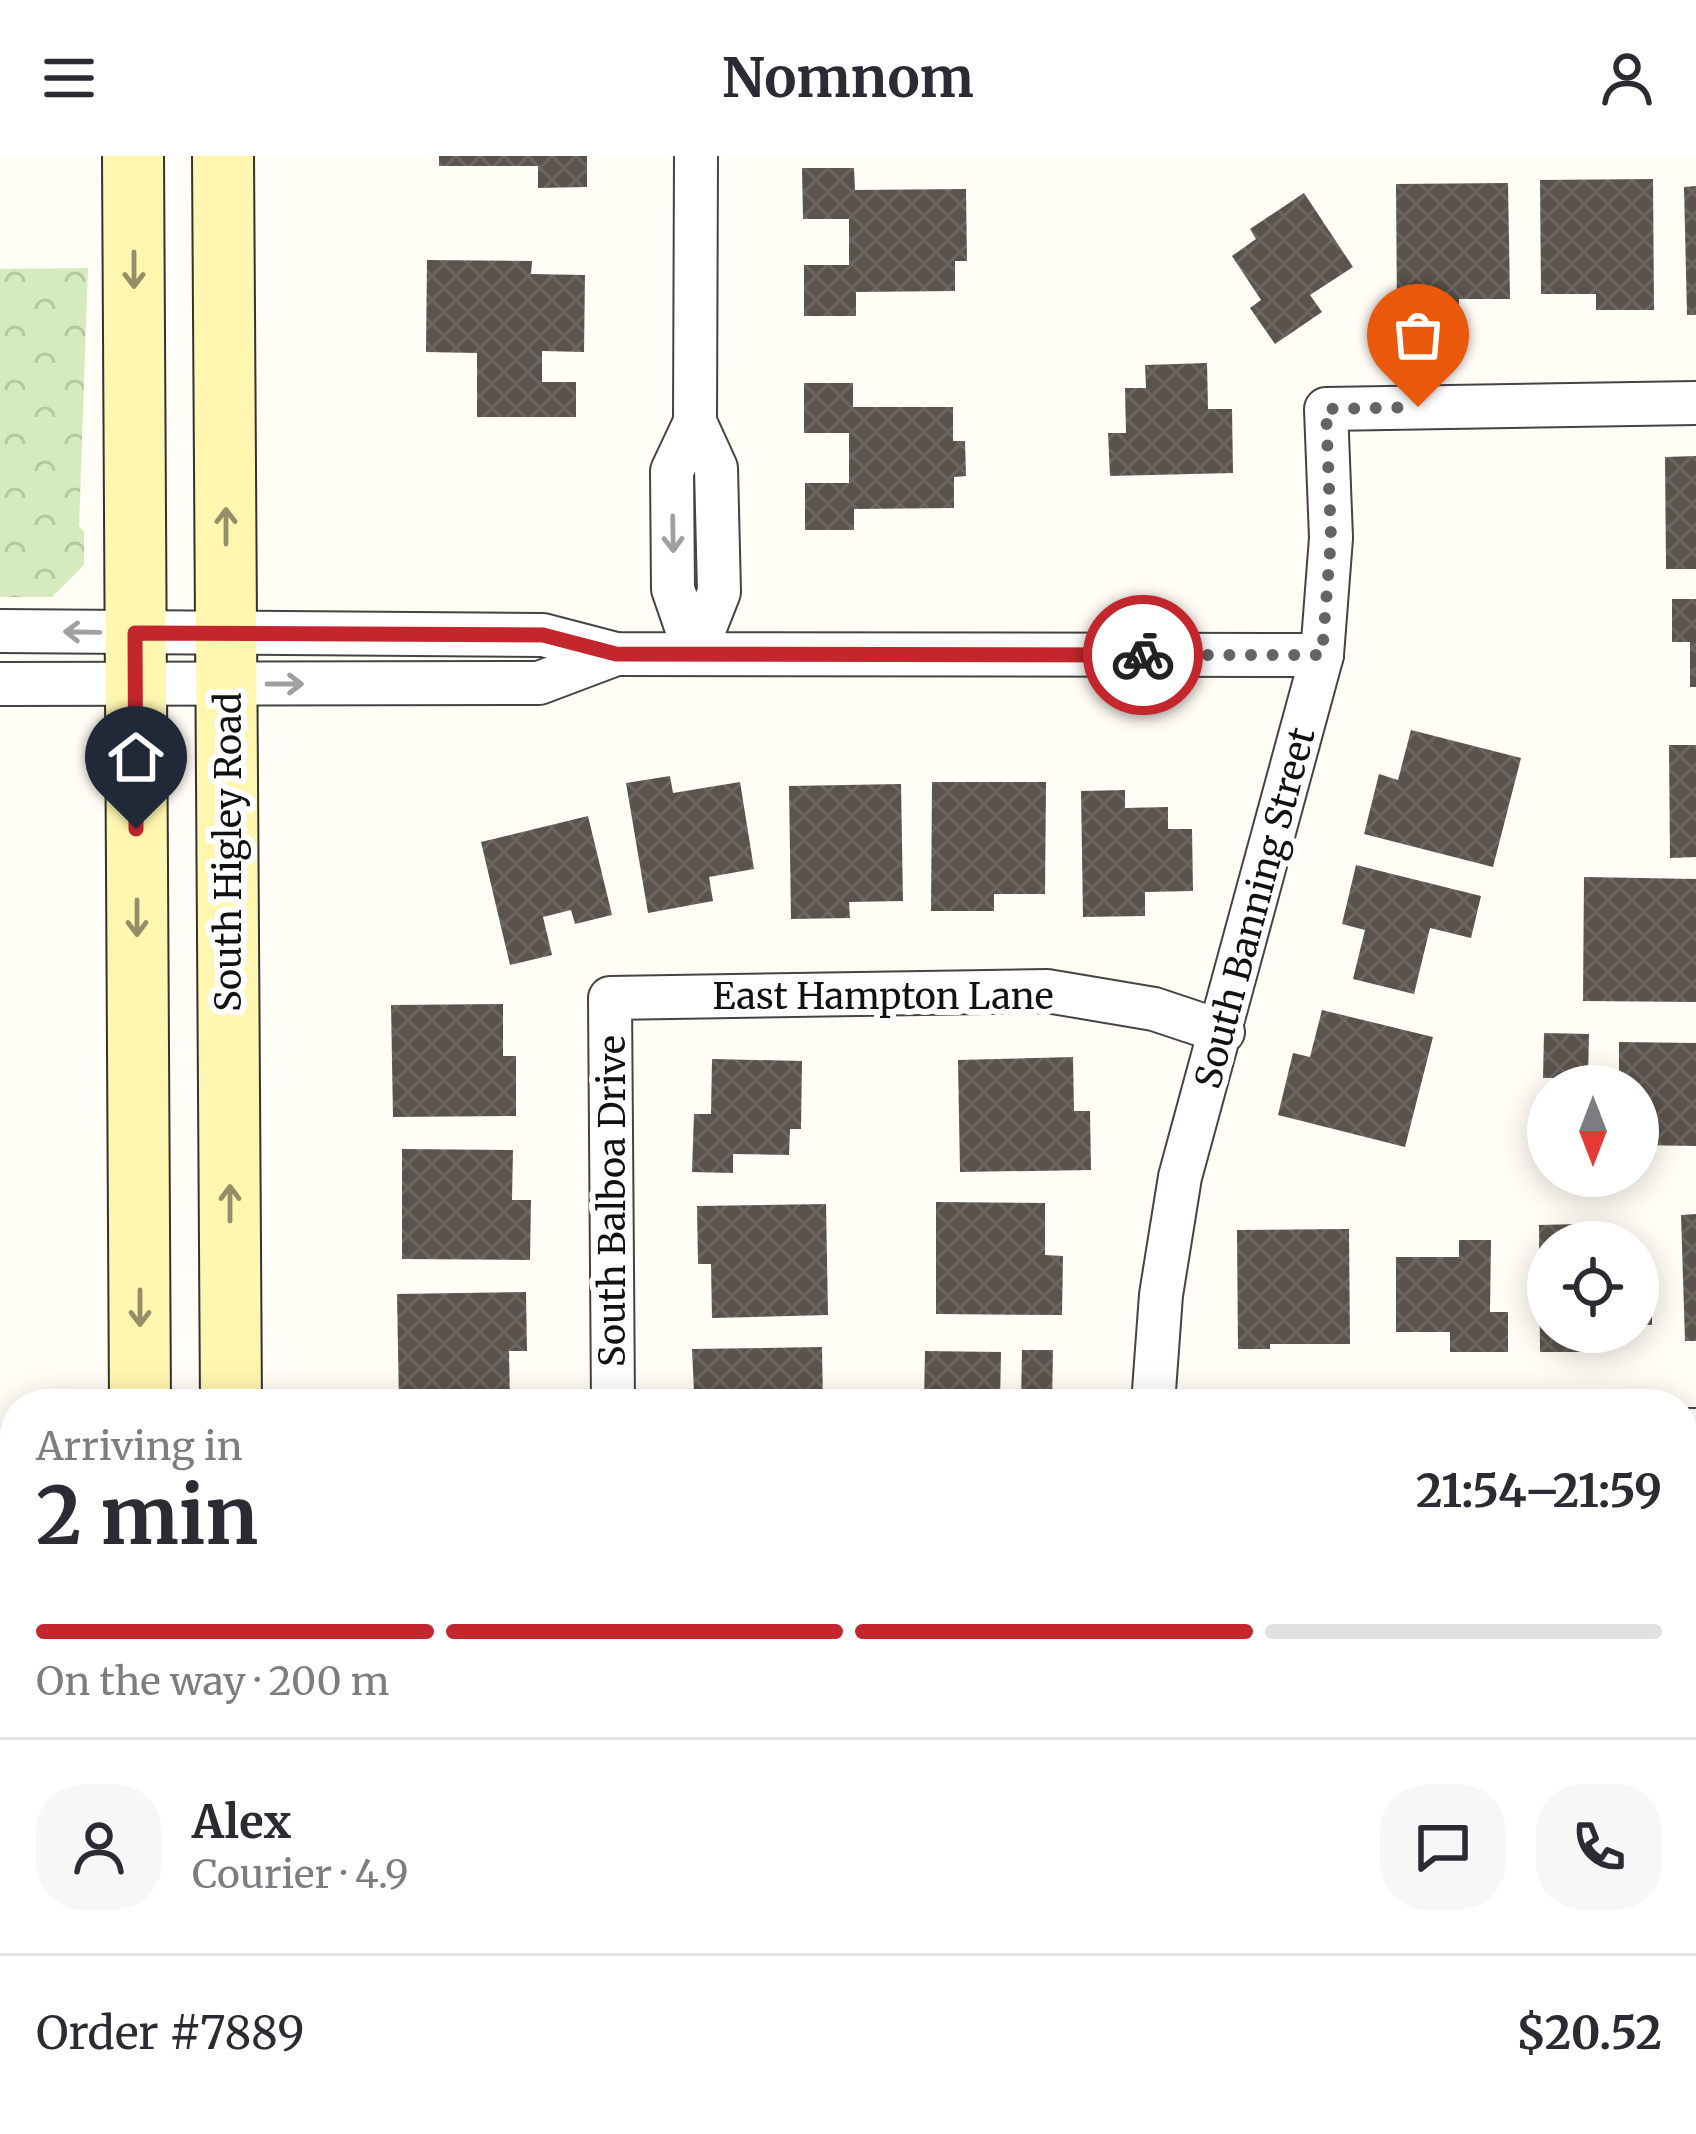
<!DOCTYPE html>
<meta charset="utf-8">
<style>
:root{--surface:#fff;--page:#f7f7f7;--text:#2b2b33;--muted:#7c7c81;--line:#e1e1e2;--accent:#c4262e}
body{margin:0;font-family:Merriweather,serif;background:var(--page);color:var(--text);height:100vh;display:flex;flex-direction:column;font-size:45px;white-space:nowrap}
*{box-sizing:border-box;margin:0}
p{font-size:39px;color:var(--muted)}
.icon{flex:none;width:66px;height:66px;fill:none;stroke:currentColor;stroke-width:2;stroke-linecap:round;stroke-linejoin:round}
.map{position:relative;flex:1;overflow:hidden}
.panel{position:absolute;left:0px;top:1233px;width:1698px;height:747px;display:flex;flex-direction:column;background:var(--surface);border-radius:48px 48px 0 0;box-shadow:0 6px 30px #0003}
.panel>*{flex:none}
.needle{width:78px;rotate:180deg}
.fabs{position:absolute;left:1527px;top:909px;display:grid;gap:24px}
.fabs a{display:grid;place-items:center;width:132px;height:132px;border-radius:50%;background:var(--surface);box-shadow:0 6px 30px #0003;font-size:60px}
.pin{position:absolute;display:grid;place-items:center;width:102px;height:102px;color:#fff;margin:-123px -51px;border-radius:50% 50% 50% 0;rotate:-45deg;box-shadow:0 0 12px #0007}
.pin .icon{rotate:45deg}
.courier{position:absolute;display:grid;place-items:center;width:120px;height:120px;margin:-60px;border:9px solid #c4262e;border-radius:50%;background:#fff;color:#222;box-shadow:0 3px 15px #0007}
.overview em{font-style:normal;font-weight:700}
.overview div{display:flex;flex-direction:column-reverse}
.overview{display:flex;align-items:center;justify-content:space-between;height:204px;padding:0 36px}
h1{font-size:78px;font-weight:700;line-height:90px}
.bar{display:grid;grid-template-columns:repeat(4,1fr);gap:18px 12px;align-content:center;height:144px;padding:0 36px}
.bar i{height:15px;border-radius:9px;background:var(--line)}
.bar .on{background:var(--accent)}
.bar p{grid-column:span 4}
.line{display:flex;align-items:center;gap:30px;padding:0 36px;border-top:3px solid var(--line)}
.line div{flex:1}
.round{display:grid;place-items:center;flex:none;width:126px;height:126px;border-radius:48px;background:var(--page)}
header{display:flex;justify-content:space-between;align-items:center;height:156px;padding:0 36px;background:var(--surface);font-size:54px;font-weight:700}
.map>svg:first-child{display:block}
.park{fill:url(#park-crowns)}
.building{fill:url(#building-cross-hatch)}
.lines{fill:none;stroke-linecap:round;stroke-linejoin:round}
.minor-casing{stroke:#444;stroke-width:46}
.secondary-casing{stroke:#333;stroke-width:64}
.minor{stroke:#fff;stroke-width:42}
.secondary{stroke:#fff6b0;stroke-width:60}
.oneway{stroke:#948f68}
.oneway2{stroke:#a0a0a0}
.done{stroke:#646461;stroke-width:12;stroke-dasharray:0 21.6}
.route{stroke:#c4262e;stroke-width:15}
.labels{text-anchor:middle;dominant-baseline:central;stroke-width:12;stroke-linejoin:round;paint-order:stroke}
.street-label{font-size:36px;fill:#111;stroke:#fff}
</style>
<header><svg class="icon" aria-label="menu" viewBox="0 0 24 24"><path d="M4 6h16M4 12h16M4 18h16"/></svg>Nomnom<svg class="icon" aria-label="person" viewBox="0 0 24 24"><circle cx="12" cy="8" r="4"/><path d="M4 21q1-7 8-7t8 7"/></svg></header>
<div class="map">
<svg width="1696" height="1978" viewBox="0 0 1696 1978">
<defs>
<pattern id="park-crowns" width="20" height="18" patternUnits="userSpaceOnUse" patternTransform="scale(3)"><rect width="20" height="18" fill="#d5ebbd"/><path d="M2 6a3 3 0 1 1 6 0M12 15a3 3 0 1 1 6 0" fill="none" stroke="#b6c8a1"/></pattern>
<pattern id="building-cross-hatch" width="8" height="8" patternUnits="userSpaceOnUse" patternTransform="scale(3)"><rect width="8" height="8" fill="#5a524d"/><path d="M0 0l8 8M0 8l8-8" fill="none" stroke="#6d6662"/></pattern>
</defs>
<rect width="100%" height="100%" fill="#fffdf5"/>
<g class="park">
<path d="M88 112 79 370 84 376V409L52 441H0V113Z"/>
<path d="M0 1828 15 1829V1965H36L24 1978H0Z"/>
</g>
<g class="building">
<path d="M439 0H587V31L538 32V10H439Z"/>
<path d="M802 12H854L855 34 966 33 967 105H955V135L856 136V160H804V109H849V63H803Z"/>
<path d="M1653 23 1654 154H1596V138H1541L1540 24Z"/>
<path d="M1508 27 1510 143H1459V156H1397L1396 28Z"/>
<path d="M1696 30V159H1687L1684 31Z"/>
<path d="M1304 37 1353 111 1310 139 1322 156 1275 188 1250 152 1261 144 1232 100 1256 83 1250 73Z"/>
<path d="M427 104 532 105 531 118 585 119 584 196 542 195V226H576V261H477V197L426 196Z"/>
<path d="M1207 207 1208 253H1232L1233 317 1110 320 1108 277H1126L1125 232H1146L1145 209Z"/>
<path d="M804 227H853V251H953V285H965L966 320 954 321V352L854 353V374H805V327H849V277H804Z"/>
<path d="M1696 300V413H1666L1665 301Z"/>
<path d="M1672 443H1696V531H1690V486H1672Z"/>
<path d="M1411 574 1521 602 1493 711 1364 678 1379 618 1398 624Z"/>
<path d="M1669 589H1696V701L1670 702Z"/>
<path d="M670 620 673 637 740 626 754 713 709 721 713 745 648 757 626 627Z"/>
<path d="M932 626H1046L1045 738H994V755H931Z"/>
<path d="M901 628 903 745 849 746 850 762 791 763 789 630Z"/>
<path d="M1125 634V652L1168 651V673H1192L1193 735 1145 736V760L1083 761 1081 635Z"/>
<path d="M588 660 612 759 575 768 571 754 543 761 552 799 510 809 481 686Z"/>
<path d="M1356 709 1481 740 1471 782 1430 772 1414 838 1353 823 1365 774 1342 768Z"/>
<path d="M1584 721 1696 723V846L1583 845Z"/>
<path d="M503 848V900H516V960L393 961 391 849Z"/>
<path d="M1322 854 1433 881 1405 991 1278 959 1293 897 1310 901Z"/>
<path d="M1544 877 1589 878 1588 922H1543Z"/>
<path d="M1619 886 1696 887V990L1638 989V930H1607V921H1619Z"/>
<path d="M1073 901 1074 955H1090L1091 1014 960 1016 958 904Z"/>
<path d="M712 903 802 905 801 973H790L789 999 733 998V1017L692 1016 694 958H711Z"/>
<path d="M402 993 513 994 512 1044H531L530 1104 402 1103Z"/>
<path d="M936 1046 1045 1047V1099L1063 1100 1062 1159 936 1158Z"/>
<path d="M826 1048 828 1159 712 1162 711 1108H698L697 1050Z"/>
<path d="M1696 1058V1185H1685L1681 1059Z"/>
<path d="M1581 1068V1086H1548V1176H1605V1196H1540L1539 1069Z"/>
<path d="M1349 1073 1350 1188H1270V1193H1238L1237 1074Z"/>
<path d="M1459 1084H1491L1490 1156H1508V1196H1450V1176H1396V1101H1459Z"/>
<rect x="1638" y="1104" width="14" height="65"/>
<path d="M526 1136 527 1195H509L510 1248H399L397 1138Z"/>
<path d="M822 1191 823 1248H734V1236H694L692 1193Z"/>
<path d="M1022 1194H1053L1052 1248H1021Z"/>
<path d="M925 1195 1001 1196 1000 1248H924Z"/>
<rect x="1683" y="1381" width="13" height="65"/>
<path d="M1683 1582H1692L1693 1737H1683Z"/>
<path d="M1683 1918H1696V1978H1672V1965H1683Z"/>
<path d="M951 1965H1062L1063 1978H951Z"/>
<path d="M1095 1965H1206L1205 1978H1095Z"/>
<rect x="1239" y="1965" width="112" height="13"/>
<path d="M1390 1965H1488V1978H1391Z"/>
<rect x="1521" y="1965" width="118" height="13"/>
</g>
<g class="lines">
<g class="minor-casing">
<g id="minor">
<path d="M695 266 672 315 673 433 695 497"/>
<path d="M0 475 543 479 616 498 1322 499"/>
<path d="M695 497 719 436 716 312 695 266 696 0"/>
<path d="M0 528 539 527 616 498"/>
<path d="M613 1248 610 842 1047 835 1154 853 1223 876"/>
<path d="M1153 1248 1161 1139 1180 1021 1322 499 1331 382 1326 253 1696 247"/>
<path d="M1683 1274H1696"/>
<path d="M1683 1814 1696 1813"/>
<path d="M691 1978 699 1965"/>
</g>
</g>
<g class="secondary-casing">
<g id="secondary">
<path d="M133 0 140 1248"/>
<path d="M223 0 231 1248"/>
<path d="M145 1965 146 1978"/>
<path d="M236 1965V1978"/>
</g>
</g>
<use href="#minor" class="minor"/>
<use href="#secondary" class="secondary"/>
</g>
<defs><path id="oneway-shaft" d="M-6 0H5M1.5-3L5.5 0L1.5 3" fill="none" stroke-width="1.6" stroke-linecap="round" stroke-linejoin="round" transform="scale(3)"/></defs>
<g class="oneway">
<use href="#oneway-shaft" transform="translate(134 114) rotate(90)"/>
<use href="#oneway-shaft" transform="translate(226 370) rotate(-90)"/>
<use href="#oneway-shaft" transform="translate(137 762) rotate(90)"/>
<use href="#oneway-shaft" transform="translate(230 1047) rotate(-90)"/>
<use href="#oneway-shaft" transform="translate(140 1152) rotate(90)"/>
</g>
<g class="oneway2">
<use href="#oneway-shaft" transform="translate(673 378) rotate(89)"/>
<use href="#oneway-shaft" transform="translate(82 476) rotate(-179)"/>
<use href="#oneway-shaft" transform="translate(285 528)"/>
</g>
<g class="lines">
<path class="done" d="M1143 499H1322L1331 382 1326 253 1418 251"/>
<path class="route" d="M136 673 135 477 543 479 616 498 1143 499"/>
</g>
<g class="labels">
<g class="street-label">
<text transform="translate(228 696) rotate(-90)">South Higley Road</text>
<text transform="translate(1255 752) rotate(-75)">South Banning Street</text>
<text x="883" y="840">East Hampton Lane</text>
<text transform="translate(612 1045) rotate(-90)">South Balboa Drive</text>
</g>
</g>
</svg>
<div class="fabs">
<a><svg class="needle" viewBox="-14 -14 28 28"><path d="M0-13l5 13h-10z" fill="#e53935"/><path d="M0 13l5-13h-10z" fill="#7c7c81"/></svg></a>
<a><svg class="icon" aria-label="locate" viewBox="0 0 24 24"><circle cx="12" cy="12" r="6"/><path d="M12 2v4M12 18v4M2 12h4M18 12h4"/></svg></a>
</div>
<div class="pin" style="left:1418px;top:251px;background:#ea580c"><svg class="icon" aria-label="bag" viewBox="0 0 24 24"><path d="M5 8h14l-1 12H6zM9 8a3 3 0 0 1 6 0"/></svg></div>
<div class="pin" style="left:136px;top:673px;background:#1f2937"><svg class="icon" aria-label="home" viewBox="0 0 24 24"><path d="M3 11l9-7 9 7M6 9v11h12V9"/></svg></div>
<div class="courier" style="left:1143px;top:499px"><svg class="icon" aria-label="bike" viewBox="0 0 24 24"><circle cx="6" cy="16" r="4"/><circle cx="18" cy="16" r="4"/><path d="M6 16l4-8h5l3 8M10 8l3 8H6M13 5h3"/></svg></div>
<section class="panel">
<div class="overview"><div><h1>2 min</h1><p>Arriving in</p></div><em>21:54–21:59</em></div>
<div class="bar"><i class="on"></i><i class="on"></i><i class="on"></i><i></i><p>On the way · 200 m</p></div>
<div class="line" style="height:216px"><a class="round"><svg class="icon" aria-label="person" viewBox="0 0 24 24"><circle cx="12" cy="8" r="4"/><path d="M4 21q1-7 8-7t8 7"/></svg></a><div><b>Alex</b><p>Courier · 4.9</p></div><a class="round"><svg class="icon" aria-label="chat" viewBox="0 0 24 24"><path d="M4 5h16v11H9l-5 4z"/></svg></a><a class="round"><svg class="icon" aria-label="phone" viewBox="0 0 24 24"><path d="M5 4h4l2 5-3 2q2 4 5 5l2-3 5 2v4C11 20 4 13 5 4z"/></svg></a></div>
<div class="line" style="height:156px"><div>Order #7889</div><b>$20.52</b></div>
</section>
</div>
